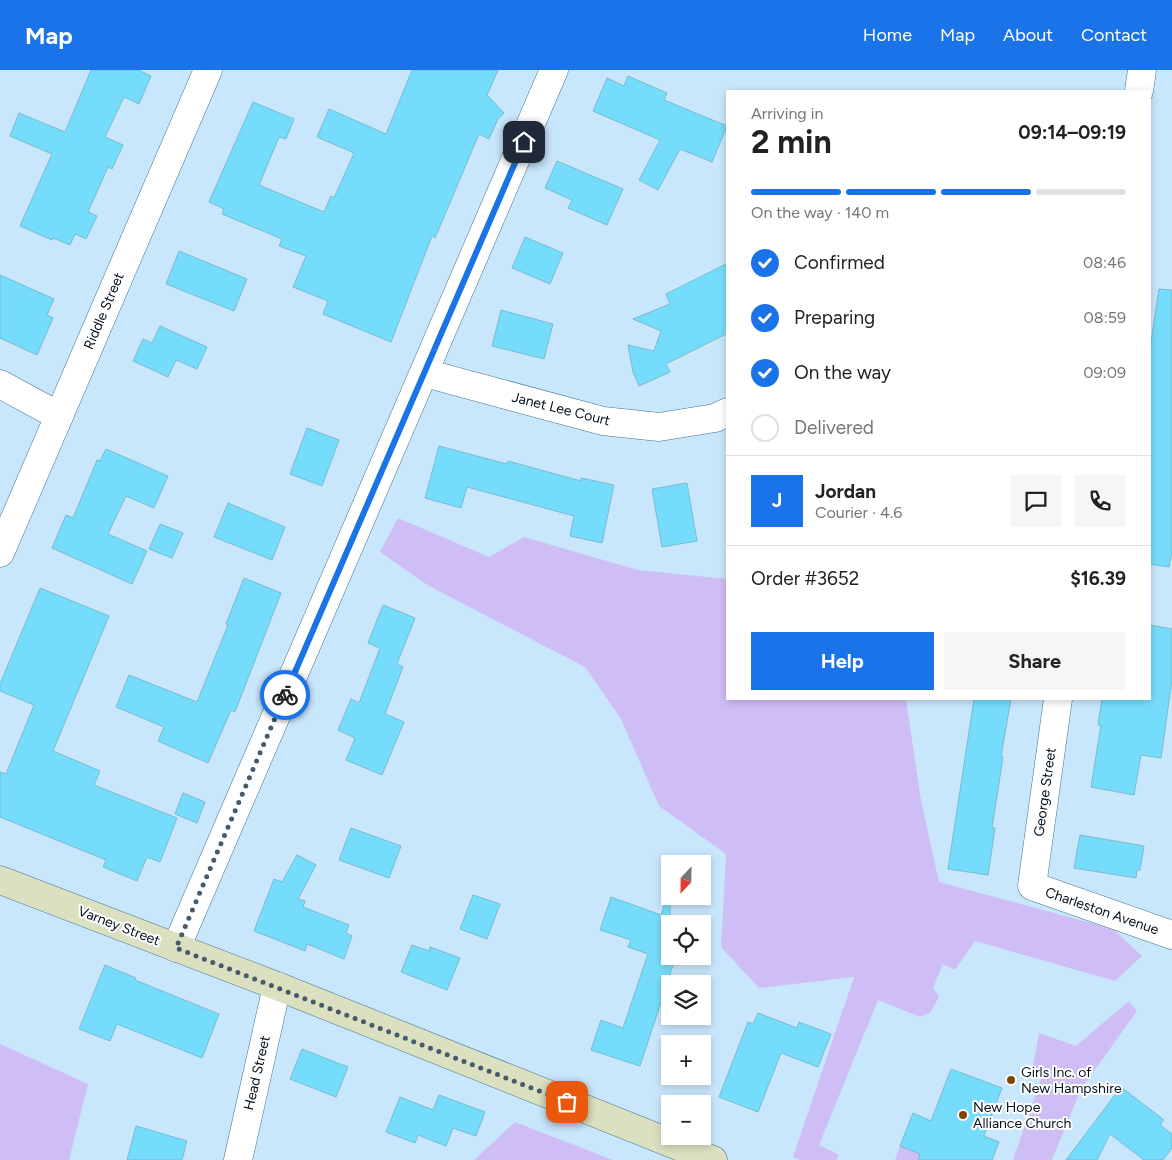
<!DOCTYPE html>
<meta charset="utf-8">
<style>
:root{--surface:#fff;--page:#f6f6f6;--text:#222;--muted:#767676;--line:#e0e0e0;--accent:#1a73e8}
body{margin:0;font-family:Figtree,sans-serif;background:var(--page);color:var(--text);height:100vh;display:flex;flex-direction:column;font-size:19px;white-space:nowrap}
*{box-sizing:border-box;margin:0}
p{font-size:16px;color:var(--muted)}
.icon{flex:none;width:28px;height:28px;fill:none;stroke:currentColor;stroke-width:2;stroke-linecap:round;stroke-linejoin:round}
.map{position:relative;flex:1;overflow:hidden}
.sheet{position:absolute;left:726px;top:20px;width:425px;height:610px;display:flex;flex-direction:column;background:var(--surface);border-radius:0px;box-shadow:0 2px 8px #0003}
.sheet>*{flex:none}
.needle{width:32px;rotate:202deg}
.buttons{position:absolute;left:661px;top:785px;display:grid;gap:10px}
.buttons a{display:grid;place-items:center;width:50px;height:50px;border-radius:0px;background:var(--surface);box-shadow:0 2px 8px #0003;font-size:25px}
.pin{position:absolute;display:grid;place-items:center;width:42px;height:42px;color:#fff;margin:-21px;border-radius:10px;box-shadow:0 2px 8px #0006}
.courier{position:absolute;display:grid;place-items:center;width:50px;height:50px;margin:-25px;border:4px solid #1a73e8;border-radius:50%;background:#fff;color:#222;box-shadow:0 1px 6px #0007}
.headline em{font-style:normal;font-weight:700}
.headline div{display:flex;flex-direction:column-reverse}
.headline{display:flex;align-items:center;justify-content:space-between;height:85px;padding:0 25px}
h1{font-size:32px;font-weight:700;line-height:38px}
.bar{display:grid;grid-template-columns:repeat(4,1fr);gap:8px 5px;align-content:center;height:60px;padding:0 25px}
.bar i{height:6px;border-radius:4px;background:var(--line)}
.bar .active{background:var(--accent)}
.bar p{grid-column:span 4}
.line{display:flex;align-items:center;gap:12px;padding:0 25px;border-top:1px solid var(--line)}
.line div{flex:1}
.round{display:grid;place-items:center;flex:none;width:52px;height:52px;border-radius:0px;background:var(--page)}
ol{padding:0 25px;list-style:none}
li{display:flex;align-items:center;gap:15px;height:55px}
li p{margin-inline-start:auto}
li .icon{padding:5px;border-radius:50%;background:var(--accent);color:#fff;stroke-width:4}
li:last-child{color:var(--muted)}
li i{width:28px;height:28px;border:2px solid var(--line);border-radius:50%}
.primary-button{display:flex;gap:10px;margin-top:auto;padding:10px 25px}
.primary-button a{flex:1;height:58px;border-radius:0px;background:var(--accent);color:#fff;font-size:20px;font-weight:700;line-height:58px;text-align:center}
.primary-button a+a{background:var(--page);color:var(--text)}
header{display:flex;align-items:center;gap:30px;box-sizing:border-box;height:70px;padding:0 25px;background:var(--accent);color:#fff}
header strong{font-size:24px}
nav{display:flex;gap:28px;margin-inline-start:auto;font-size:18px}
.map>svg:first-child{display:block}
.green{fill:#cfbef6}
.building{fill:#75ddfb;stroke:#7abbcf}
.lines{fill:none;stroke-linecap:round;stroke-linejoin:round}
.street-casing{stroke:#437393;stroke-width:29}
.secondary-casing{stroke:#437393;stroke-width:29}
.street{stroke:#fff;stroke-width:28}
.secondary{stroke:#dae0c0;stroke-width:28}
.done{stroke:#465a6a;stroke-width:5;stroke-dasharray:0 9}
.route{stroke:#1a73e8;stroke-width:6}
.poi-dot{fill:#814400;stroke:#fff;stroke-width:2}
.labels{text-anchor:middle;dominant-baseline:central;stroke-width:4;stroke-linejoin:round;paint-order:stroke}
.street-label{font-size:14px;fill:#000f1b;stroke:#fff}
.poi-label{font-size:14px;fill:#000f1b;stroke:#fff;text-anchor:start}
</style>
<header>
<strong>Map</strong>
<nav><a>Home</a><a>Map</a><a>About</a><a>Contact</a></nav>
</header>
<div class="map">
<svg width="1172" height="1090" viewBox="0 0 1172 1090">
<rect width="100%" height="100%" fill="#c8e6fc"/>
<g class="green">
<path d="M398 448 489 487 524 467 638 500 727 509 728 629H906L921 731 939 812 1113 859 1142 886 1115 911 975 871 955 900 943 894 933 918 939 927 930 943 920 947 878 930 819 1075 839 1085 836 1090H800L793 1087 854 907 759 918 721 877 726 784 659 736 621 649 585 597 429 516 380 482Z"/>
<path d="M1129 931 1137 941 1081 1019 1052 1090H1013L1043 1003 1033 997 1039 963 1076 976Z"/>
<path d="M0 974 88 1014 69 1090H0Z"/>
<path d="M515 1052 613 1090H474Z"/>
<path d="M900 1076 920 1084 918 1090H895Z"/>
</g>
<g class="building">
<path d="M91 0H138L151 6 139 34 124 27 105 67 123 75 112 99 108 97 88 142 97 146 86 169 75 164 70 175 53 168 52 170 20 156 52 84 10 66 19 43 65 62Z"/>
<path d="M412 0H498L487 25 504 43 498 49 489 69 479 64 435 168 432 166 391 272 323 244 328 231 293 217 306 186 279 176 282 169 222 144 224 139 209 132 253 32 294 49 286 69 279 67 259 115 324 142 331 126 334 128 354 83 317 67 329 39 386 64Z"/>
<path d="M628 6 667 23 664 30 727 56 712 92 680 79 658 120 639 110 660 70 593 41 607 8 624 16Z"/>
<path d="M557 91 623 119 607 155 568 138 572 130 545 118Z"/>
<path d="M525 167 563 183 550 214 512 198Z"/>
<path d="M179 181 247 209 234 241 166 214Z"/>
<path d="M728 193V263L666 294 670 302 639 316 633 302 628 275 654 281 661 261 633 249 670 234 666 224Z"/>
<path d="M0 205 54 229 47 245 53 248 37 285 0 268Z"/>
<path d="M1159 219 1172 220V481L1169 497 1150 494V279Z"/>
<path d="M501 240 553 254 544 289 492 276Z"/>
<path d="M160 256 207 277 197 299 176 290 168 307 133 291 143 269 152 273Z"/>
<path d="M307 358 339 370 322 416 290 404Z"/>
<path d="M439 376 507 394 508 391 581 411V408L614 415 602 473 570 466 574 446 467 417 461 438 425 428Z"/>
<path d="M106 379 168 406 154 438 126 426 108 464 147 481 132 514 52 478 66 445 73 448 97 390 100 391Z"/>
<path d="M687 413 697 471 662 477 652 419Z"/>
<path d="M228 433 285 457 272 490 214 467Z"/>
<path d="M160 454 183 463 172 488 149 479Z"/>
<path d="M244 508 281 523 235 642 231 640 208 693 158 671 164 657 116 637 129 605 197 632 228 555 226 554Z"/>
<path d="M40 518 109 546 53 681 100 701 94 715 177 748 160 792 147 787 137 811 103 797 106 790 0 747V702L6 704 34 635 0 621V614Z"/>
<path d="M383 535 415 548 397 594 403 597 385 644 404 652 382 705 346 690 355 668 338 660 351 629 359 633 380 578 368 573Z"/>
<path d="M1150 555 1172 559V610L1161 688 1141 685 1134 725 1091 717 1101 655H1098L1102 629H1150Z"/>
<path d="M974 629H1011L1001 686 1003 687 992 758H995L988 805 948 799Z"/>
<path d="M183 723 205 732 197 753 175 744Z"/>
<path d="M351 758 401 776 389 808 339 790Z"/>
<path d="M1080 765 1144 776 1140 800H1137L1136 808 1074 798Z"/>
<path d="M297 785 316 795 298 829 305 831 303 837 349 855 346 863 352 866 344 889 307 874 305 881 254 861 274 809 282 812Z"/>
<path d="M473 825 500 834 487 869 460 859Z"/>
<path d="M611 827 661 845 666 829 670 830V886H676L640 996 591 980 601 950 623 958 648 884 628 877 631 870 600 860Z"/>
<path d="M412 875 429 881 430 877 460 888 447 920 401 902Z"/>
<path d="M105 895 136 908 135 910 219 944 202 988 117 954 110 971 79 959Z"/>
<path d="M758 943 797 958 799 952 831 964 818 997 781 983 758 1042 719 1027 748 952 753 954Z"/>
<path d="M302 979 348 997 336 1027 290 1009Z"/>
<path d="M951 999 1002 1018 984 1066 999 1072 992 1090H918L920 1084 900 1076 913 1043 931 1051Z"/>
<path d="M1121 1017 1164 1050 1160 1055 1172 1064V1078L1163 1090H1144L1110 1064 1097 1090H1066Z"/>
<path d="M439 1025 485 1042 476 1066 453 1058 446 1076 418 1065 415 1073 386 1062 400 1027 433 1040Z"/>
<path d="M136 1056 187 1071 182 1090H127Z"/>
</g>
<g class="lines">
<g class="street-casing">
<g id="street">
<path d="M1139 21 1142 0"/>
<path d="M425 303 603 351 659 357 715 348 728 342"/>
<path d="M0 314 59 346"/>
<path d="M0 483 208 0"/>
<path d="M1058 629 1032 816 1172 865"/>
<path d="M176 878 554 0"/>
<path d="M238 1090 277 916"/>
</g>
</g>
<g class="secondary-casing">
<path id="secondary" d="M0 810 277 916 713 1090"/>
</g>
<use href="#street" class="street"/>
<use href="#secondary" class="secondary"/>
</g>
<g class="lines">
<path class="done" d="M285 625 176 878 567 1032"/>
<path class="route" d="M285 625 524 72"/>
</g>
<g class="poi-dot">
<circle cx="1011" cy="1010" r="5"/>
<circle cx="963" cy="1045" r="5"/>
</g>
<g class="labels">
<g class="street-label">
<text transform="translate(104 241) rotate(-67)">Riddle Street</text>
<text transform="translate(561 339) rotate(14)">Janet Lee Court</text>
<text transform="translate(1045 722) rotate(-82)">George Street</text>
<text transform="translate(1102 841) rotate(19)">Charleston Avenue</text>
<text transform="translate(119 856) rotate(21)">Varney Street</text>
<text transform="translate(257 1003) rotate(-77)">Head Street</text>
</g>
<g class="poi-label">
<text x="1021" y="1002">Girls Inc. of<tspan x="1021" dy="16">New Hampshire</tspan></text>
<text x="973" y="1037">New Hope<tspan x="973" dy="16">Alliance Church</tspan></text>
</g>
</g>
</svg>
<div class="buttons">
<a><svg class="needle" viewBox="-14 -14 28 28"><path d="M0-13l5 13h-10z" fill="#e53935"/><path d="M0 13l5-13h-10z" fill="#767676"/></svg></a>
<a><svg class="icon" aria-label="locate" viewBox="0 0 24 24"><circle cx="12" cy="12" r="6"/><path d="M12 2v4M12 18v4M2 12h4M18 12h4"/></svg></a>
<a><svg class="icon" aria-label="layers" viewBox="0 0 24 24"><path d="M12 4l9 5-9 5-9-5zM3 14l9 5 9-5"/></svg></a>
<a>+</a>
<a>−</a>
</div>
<div class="pin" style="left:567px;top:1032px;background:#ea580c"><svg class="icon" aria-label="bag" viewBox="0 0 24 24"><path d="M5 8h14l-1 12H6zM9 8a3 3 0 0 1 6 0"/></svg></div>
<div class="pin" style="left:524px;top:72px;background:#1f2937"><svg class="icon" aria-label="home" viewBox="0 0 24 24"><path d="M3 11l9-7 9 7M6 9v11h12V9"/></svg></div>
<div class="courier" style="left:285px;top:625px"><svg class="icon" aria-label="bike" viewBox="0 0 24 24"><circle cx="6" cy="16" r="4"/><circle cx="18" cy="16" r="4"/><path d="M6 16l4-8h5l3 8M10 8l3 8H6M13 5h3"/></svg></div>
<section class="sheet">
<div class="headline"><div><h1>2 min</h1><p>Arriving in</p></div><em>09:14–09:19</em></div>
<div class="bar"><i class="active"></i><i class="active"></i><i class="active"></i><i></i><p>On the way · 140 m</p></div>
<ol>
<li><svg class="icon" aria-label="check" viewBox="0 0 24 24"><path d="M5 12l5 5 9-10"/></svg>Confirmed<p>08:46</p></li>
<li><svg class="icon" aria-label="check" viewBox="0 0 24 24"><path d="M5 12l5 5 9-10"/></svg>Preparing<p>08:59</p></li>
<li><svg class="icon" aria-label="check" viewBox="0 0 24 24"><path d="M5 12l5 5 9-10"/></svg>On the way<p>09:09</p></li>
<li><i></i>Delivered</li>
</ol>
<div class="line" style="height:90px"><b class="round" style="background:var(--accent);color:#fff">J</b><div><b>Jordan</b><p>Courier · 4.6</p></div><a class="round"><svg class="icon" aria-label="chat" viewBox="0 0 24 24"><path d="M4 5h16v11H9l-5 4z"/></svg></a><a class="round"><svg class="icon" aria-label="phone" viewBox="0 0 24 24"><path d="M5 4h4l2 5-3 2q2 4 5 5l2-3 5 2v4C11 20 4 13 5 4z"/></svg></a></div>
<div class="line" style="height:65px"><div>Order #3652</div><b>$16.39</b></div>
<div class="primary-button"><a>Help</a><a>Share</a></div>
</section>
</div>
